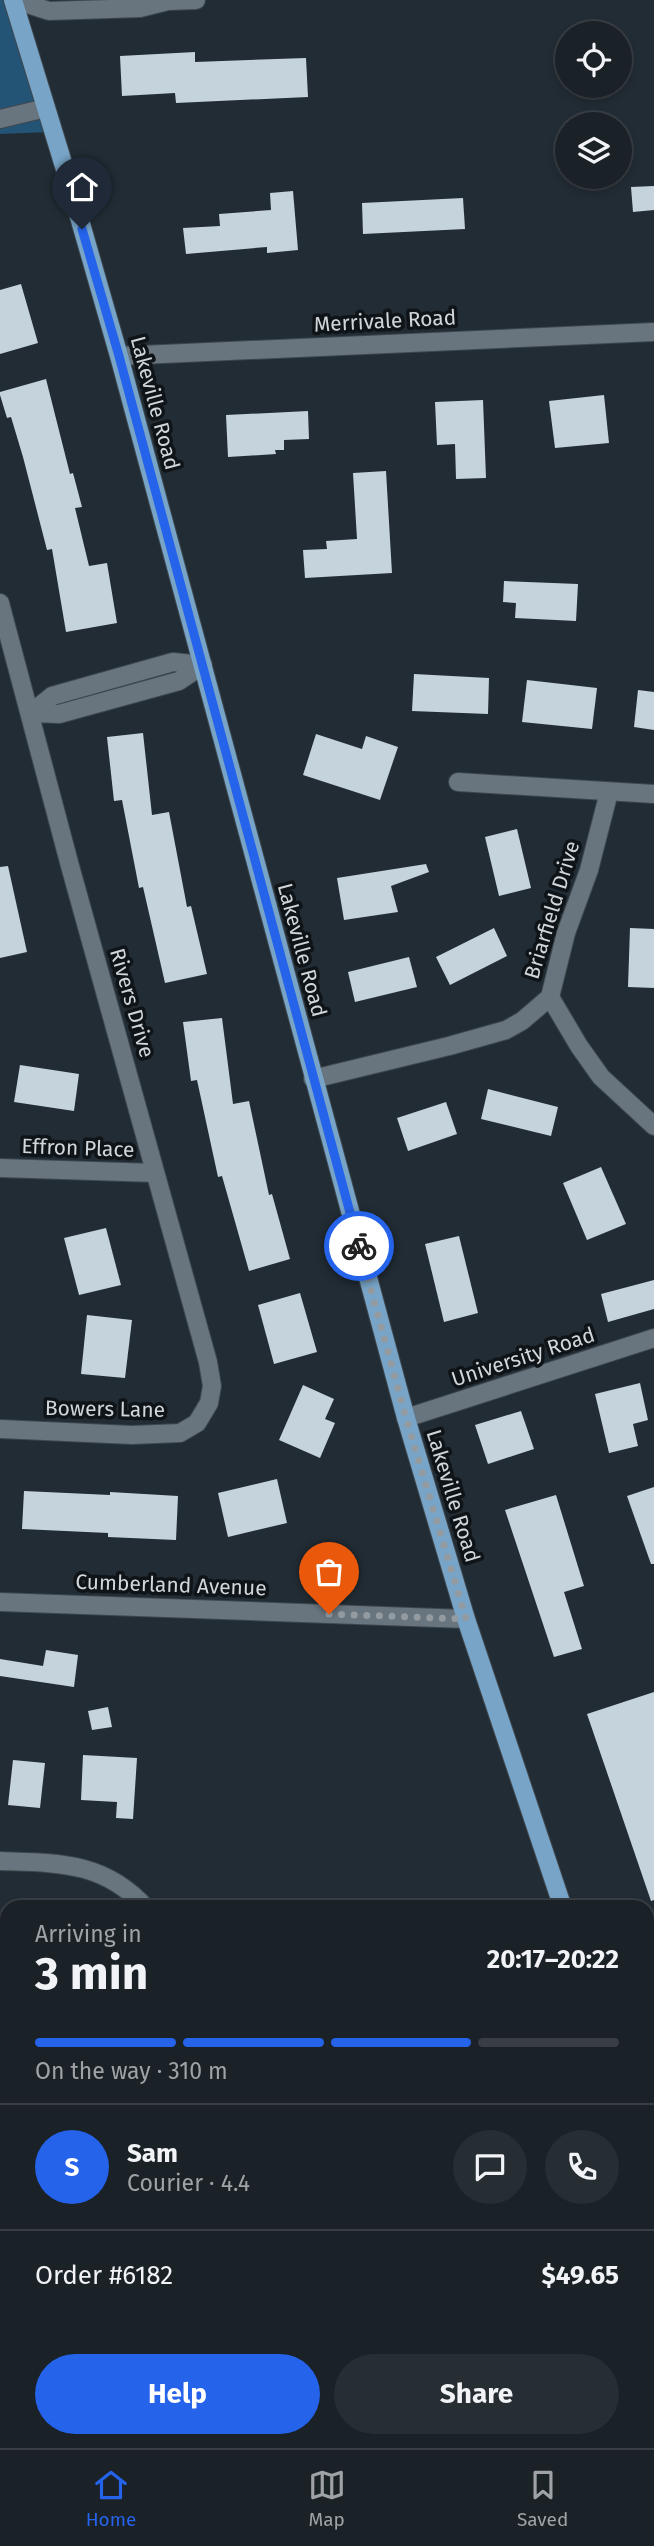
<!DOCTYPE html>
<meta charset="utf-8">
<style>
:root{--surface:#1a2127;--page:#272e33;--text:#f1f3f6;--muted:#9fa3a7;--line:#383e44;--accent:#2563eb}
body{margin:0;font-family:"Fira Sans",sans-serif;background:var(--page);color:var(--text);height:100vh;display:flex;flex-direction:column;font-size:26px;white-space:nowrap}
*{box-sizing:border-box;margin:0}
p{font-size:23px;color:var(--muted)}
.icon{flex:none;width:38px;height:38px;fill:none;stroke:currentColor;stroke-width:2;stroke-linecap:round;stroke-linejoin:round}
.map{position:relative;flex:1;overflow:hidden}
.side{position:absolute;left:0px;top:1900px;width:654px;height:548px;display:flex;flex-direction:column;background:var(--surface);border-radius:21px 21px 0 0;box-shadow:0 4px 10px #0003,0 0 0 2px var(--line)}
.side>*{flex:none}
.controls{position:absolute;left:555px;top:21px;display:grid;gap:14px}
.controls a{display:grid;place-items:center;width:77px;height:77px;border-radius:50%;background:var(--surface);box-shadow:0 4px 10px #0003,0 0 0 2px var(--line);font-size:35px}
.pin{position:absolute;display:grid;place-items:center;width:60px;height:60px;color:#fff;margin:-72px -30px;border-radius:50% 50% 50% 0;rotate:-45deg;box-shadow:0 0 7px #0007}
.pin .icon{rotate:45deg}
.courier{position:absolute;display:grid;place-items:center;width:70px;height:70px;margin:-35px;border:5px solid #2563eb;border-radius:50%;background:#fff;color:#222;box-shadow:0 2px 9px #0007}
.overview em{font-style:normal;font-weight:700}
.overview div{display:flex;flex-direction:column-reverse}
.overview{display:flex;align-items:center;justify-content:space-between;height:119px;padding:0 35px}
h1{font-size:46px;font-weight:700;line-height:52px}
.bar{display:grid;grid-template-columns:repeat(4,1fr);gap:10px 7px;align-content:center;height:84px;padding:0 35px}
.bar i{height:9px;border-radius:5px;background:var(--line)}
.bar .selected{background:var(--accent)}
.bar p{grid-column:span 4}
.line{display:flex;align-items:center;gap:18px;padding:0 35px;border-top:2px solid var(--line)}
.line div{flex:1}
.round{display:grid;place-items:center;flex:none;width:74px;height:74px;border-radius:37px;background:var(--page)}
.cta{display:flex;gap:14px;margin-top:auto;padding:14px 35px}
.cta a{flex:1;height:80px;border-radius:42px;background:var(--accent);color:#fff;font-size:28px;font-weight:700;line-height:80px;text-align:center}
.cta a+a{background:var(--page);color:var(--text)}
.tabs{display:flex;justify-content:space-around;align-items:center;height:98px;border-top:2px solid var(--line);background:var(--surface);font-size:19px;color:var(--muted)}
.tabs a{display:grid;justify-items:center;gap:4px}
.tabs .selected{color:var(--accent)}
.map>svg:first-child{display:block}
.green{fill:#235375}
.building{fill:#c5d3dd}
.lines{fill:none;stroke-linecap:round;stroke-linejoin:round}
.minor-casing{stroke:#3e474e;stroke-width:20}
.major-casing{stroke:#3e474e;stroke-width:20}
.minor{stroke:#68747e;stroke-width:18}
.major{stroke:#78a4c7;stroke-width:18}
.done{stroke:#939ba1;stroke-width:7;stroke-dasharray:0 12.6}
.route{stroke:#2563eb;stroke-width:9}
.labels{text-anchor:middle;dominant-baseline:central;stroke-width:7;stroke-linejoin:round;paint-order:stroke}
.street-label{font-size:21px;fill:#d0d7dc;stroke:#0f1418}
</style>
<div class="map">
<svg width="654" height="2448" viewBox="0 0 654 2448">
<rect width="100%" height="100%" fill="#222c34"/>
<path class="green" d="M0 0H10L51 132 0 134Z"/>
<g class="building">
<path d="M195 52V62L306 58 308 97 176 103 175 93 122 96 120 56Z"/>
<path d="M654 186V210L633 212 631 187Z"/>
<path d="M293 191 298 250 267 253V247L186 254 183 228 220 226 219 214 271 210 270 193Z"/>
<path d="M463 198 465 229 363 234 362 203Z"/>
<path d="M21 284 38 343 0 354V290Z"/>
<path d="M46 379 70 474 73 473 82 507 75 508 89 566 107 563 117 623 66 632 52 549 47 550 23 457 11 417 7 418 0 395V392Z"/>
<path d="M604 395 609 443 555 448 549 401Z"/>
<path d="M483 400 486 478 456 479 455 444 437 445 435 402Z"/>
<path d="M308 411 309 439 284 440V450H275L276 454 228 457 226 415Z"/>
<path d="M386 471 392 573 305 578 303 550 327 549 326 541 357 539 353 473Z"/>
<path d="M504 581 578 584 576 621 515 618 516 603 503 602Z"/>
<path d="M414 674 489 678 488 714 412 711Z"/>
<path d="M527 680 597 688 592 729 522 722Z"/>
<path d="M638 690 654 692V730L634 727Z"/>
<path d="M143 733 152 815 169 812 187 907 191 906 207 974 165 983 143 887 139 888 122 800 114 801 107 737Z"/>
<path d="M316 734 362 749 366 736 398 747 380 800 303 775Z"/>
<path d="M517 829 531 888 499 896 485 837Z"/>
<path d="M426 864 429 872 391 886 398 912 344 920 337 878Z"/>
<path d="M8 866 27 952 0 958V867Z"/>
<path d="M494 928 507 956 450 985 436 957Z"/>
<path d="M630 928 654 929V988L628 987Z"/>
<path d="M409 957 417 987 355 1002 348 972Z"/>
<path d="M222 1018 233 1104 249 1101 269 1195 272 1194 290 1259 249 1271 222 1176 218 1177 197 1080 191 1081 183 1022Z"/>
<path d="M20 1065 79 1074 74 1111 14 1102Z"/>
<path d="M488 1089 558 1107 551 1136 481 1119Z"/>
<path d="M446 1102 457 1134 408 1151 397 1118Z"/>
<path d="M601 1167 626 1224 587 1240 563 1183Z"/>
<path d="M106 1228 121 1285 79 1295 64 1238Z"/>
<path d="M459 1236 478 1313 444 1322 425 1244Z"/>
<path d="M654 1280V1309L608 1322 601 1294Z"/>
<path d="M300 1293 317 1352 274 1364 258 1305Z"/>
<path d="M87 1315 132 1320 125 1378 81 1374Z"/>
<path d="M640 1383 648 1420 633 1424 638 1446 609 1453 595 1394Z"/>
<path d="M303 1385 334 1399 325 1419 335 1423 320 1458 279 1440Z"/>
<path d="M521 1411 534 1449 488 1464 475 1425Z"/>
<path d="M277 1479 287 1523 228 1537 218 1493Z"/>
<path d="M654 1487V1564H651L627 1496Z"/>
<path d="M24 1491 110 1495V1492L178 1496 176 1540 108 1537V1533L22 1529Z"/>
<path d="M556 1495 584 1586 564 1592 582 1649 554 1657 505 1510Z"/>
<path d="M46 1650 78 1655 74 1687 0 1676V1659L43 1666Z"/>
<path d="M654 1692V1900L651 1901 587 1714Z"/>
<path d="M108 1707 112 1727 92 1730 88 1711Z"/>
<path d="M83 1755 137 1758 133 1819 116 1818 117 1802 81 1800Z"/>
<path d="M13 1760 45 1763 40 1808 8 1805Z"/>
</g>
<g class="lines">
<g class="minor-casing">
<g id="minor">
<path d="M15 0 49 11 140 8 168 1 196 0"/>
<path d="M0 119 46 108"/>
<path d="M119 356 654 332"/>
<path d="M0 603 70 866 208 1362 212 1386 209 1403 197 1423 180 1433 132 1435 0 1429"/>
<path d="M173 662 203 665 179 681 59 714 31 713 52 696Z"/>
<path d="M458 782 654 794"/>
<path d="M550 997 579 1046 601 1077 654 1126"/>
<path d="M313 1079 449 1046 506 1030 522 1021 550 997 566 933 589 870 609 792"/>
<path d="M0 1168 155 1173"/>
<path d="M406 1418 654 1338"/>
<path d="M0 1602 466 1619"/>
<path d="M0 1861C57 1863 104 1861 146 1908"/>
<path d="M648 2116 654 2114"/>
<path d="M0 2122H7"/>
<path d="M0 2215 7 2212"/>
<path d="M266 2441 269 2448"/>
</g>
</g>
<g class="major-casing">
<g id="major">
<path d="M13 0 71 189 119 356 406 1418 466 1619 563 1908"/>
<path d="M648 2157 654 2177"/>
<path d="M648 2214 654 2212"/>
<path d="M648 2257 654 2254"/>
<path d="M137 2448 154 2441"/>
</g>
</g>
<use href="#minor" class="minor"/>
<use href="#major" class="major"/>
</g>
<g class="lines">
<path class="done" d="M329 1614 466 1619 406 1418 359 1246"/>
<path class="route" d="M82 229 119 356 359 1246"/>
</g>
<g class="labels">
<g class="street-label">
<text transform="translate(385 321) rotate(-3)">Merrivale Road</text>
<text transform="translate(155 403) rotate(75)">Lakeville Road</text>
<text transform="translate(552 910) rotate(-73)">Briarfield Drive</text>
<text transform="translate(302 950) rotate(75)">Lakeville Road</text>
<text transform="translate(132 1003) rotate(74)">Rivers Drive</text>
<text transform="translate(78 1148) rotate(2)">Effron Place</text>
<text transform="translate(523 1357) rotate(-18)">University Road</text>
<text transform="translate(105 1409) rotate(1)">Bowers Lane</text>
<text transform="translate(453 1496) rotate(73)">Lakeville Road</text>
<text transform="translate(171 1585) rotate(2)">Cumberland Avenue</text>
</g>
</g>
</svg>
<div class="controls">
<a><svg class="icon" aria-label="locate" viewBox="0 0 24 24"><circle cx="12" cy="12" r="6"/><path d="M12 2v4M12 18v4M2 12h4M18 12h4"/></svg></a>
<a><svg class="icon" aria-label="layers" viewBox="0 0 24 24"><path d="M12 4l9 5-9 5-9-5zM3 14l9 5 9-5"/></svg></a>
</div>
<div class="pin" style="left:329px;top:1614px;background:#ea580c"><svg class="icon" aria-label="bag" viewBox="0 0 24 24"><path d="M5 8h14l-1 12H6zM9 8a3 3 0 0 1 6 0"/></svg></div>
<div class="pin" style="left:82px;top:229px;background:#1f2937"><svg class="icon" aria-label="home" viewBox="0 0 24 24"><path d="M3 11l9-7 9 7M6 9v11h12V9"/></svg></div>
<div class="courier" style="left:359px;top:1246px"><svg class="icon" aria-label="bike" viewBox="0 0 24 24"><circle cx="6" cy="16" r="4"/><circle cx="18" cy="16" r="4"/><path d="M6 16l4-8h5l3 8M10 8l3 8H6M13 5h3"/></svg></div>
<section class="side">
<div class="overview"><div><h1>3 min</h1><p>Arriving in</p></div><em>20:17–20:22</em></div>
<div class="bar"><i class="selected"></i><i class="selected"></i><i class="selected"></i><i></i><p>On the way · 310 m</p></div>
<div class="line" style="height:126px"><b class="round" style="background:var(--accent);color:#fff">S</b><div><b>Sam</b><p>Courier · 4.4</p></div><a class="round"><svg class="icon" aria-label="chat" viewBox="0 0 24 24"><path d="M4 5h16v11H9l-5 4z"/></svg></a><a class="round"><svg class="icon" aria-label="phone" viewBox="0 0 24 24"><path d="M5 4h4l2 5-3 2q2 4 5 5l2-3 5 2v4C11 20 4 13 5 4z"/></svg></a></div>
<div class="line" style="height:91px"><div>Order #6182</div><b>$49.65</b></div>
<div class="cta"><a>Help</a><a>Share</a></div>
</section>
</div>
<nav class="tabs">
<a class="selected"><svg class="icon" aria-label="home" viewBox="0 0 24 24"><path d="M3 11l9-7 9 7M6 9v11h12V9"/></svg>Home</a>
<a><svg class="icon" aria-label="map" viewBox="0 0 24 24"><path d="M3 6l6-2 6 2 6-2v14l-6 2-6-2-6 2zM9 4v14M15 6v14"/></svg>Map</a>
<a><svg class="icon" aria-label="saved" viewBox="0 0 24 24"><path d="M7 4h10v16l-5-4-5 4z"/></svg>Saved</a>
</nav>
